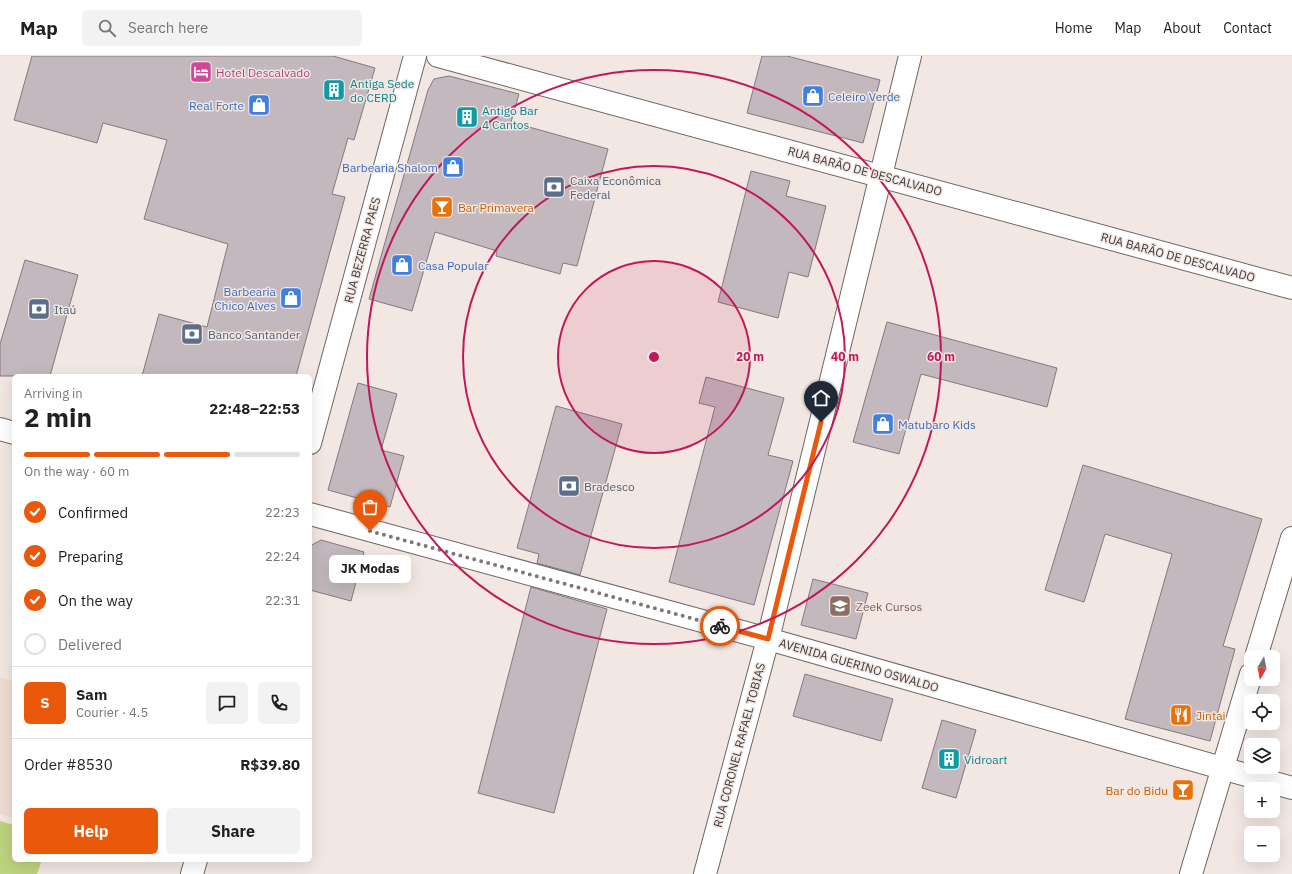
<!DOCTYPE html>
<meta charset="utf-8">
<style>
:root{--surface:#fff;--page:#f2f2f2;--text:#202124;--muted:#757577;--line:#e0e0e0;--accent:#ea580c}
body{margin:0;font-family:"IBM Plex Sans",sans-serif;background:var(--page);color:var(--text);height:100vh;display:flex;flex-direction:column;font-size:15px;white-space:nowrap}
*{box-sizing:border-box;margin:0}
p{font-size:13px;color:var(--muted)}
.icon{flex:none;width:22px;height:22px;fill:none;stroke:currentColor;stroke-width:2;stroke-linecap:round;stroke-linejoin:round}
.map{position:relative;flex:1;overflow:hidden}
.drawer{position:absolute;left:12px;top:318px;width:300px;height:488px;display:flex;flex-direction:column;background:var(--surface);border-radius:6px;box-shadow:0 4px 16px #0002}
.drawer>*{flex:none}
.needle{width:26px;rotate:190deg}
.fabs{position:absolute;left:1244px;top:594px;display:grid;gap:8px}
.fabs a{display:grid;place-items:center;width:36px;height:36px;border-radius:6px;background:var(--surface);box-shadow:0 4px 16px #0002;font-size:20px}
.pin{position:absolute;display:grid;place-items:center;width:34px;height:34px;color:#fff;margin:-41px -17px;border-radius:50% 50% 50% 0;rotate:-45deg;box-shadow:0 0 4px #0007}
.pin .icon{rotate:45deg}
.courier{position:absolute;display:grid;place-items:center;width:40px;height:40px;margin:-20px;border:3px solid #ea580c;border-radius:50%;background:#fff;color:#222;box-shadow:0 1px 5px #0007}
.bubble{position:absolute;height:28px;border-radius:6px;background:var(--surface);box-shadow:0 4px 16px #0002;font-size:13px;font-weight:800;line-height:28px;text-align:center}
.head em{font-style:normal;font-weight:800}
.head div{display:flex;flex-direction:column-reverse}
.head{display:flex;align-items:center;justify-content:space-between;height:68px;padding:0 12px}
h1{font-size:26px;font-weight:800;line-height:30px}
.bar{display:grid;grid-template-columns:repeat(4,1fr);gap:6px 4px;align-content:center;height:48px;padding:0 12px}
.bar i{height:5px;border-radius:3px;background:var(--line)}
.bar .active{background:var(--accent)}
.bar p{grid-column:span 4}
.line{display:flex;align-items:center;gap:10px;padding:0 12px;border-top:1px solid var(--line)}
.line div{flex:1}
.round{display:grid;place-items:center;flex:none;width:42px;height:42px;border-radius:6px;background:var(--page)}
ol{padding:0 12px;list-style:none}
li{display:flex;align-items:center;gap:12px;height:44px}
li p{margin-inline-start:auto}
li .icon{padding:4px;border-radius:50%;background:var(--accent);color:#fff;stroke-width:4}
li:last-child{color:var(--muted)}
li i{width:22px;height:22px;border:2px solid var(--line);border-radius:50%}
.button{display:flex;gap:8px;margin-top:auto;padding:8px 12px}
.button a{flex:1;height:46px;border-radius:6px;background:var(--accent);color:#fff;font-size:16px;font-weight:800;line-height:46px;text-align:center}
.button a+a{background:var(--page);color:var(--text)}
header{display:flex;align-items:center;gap:24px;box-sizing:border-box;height:56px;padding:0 20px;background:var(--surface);border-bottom:1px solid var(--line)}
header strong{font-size:19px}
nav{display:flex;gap:22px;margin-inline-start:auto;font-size:14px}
.search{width:280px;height:36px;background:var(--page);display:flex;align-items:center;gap:10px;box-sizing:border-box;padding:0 14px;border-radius:6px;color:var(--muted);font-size:15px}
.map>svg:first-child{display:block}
.built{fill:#eedcd2}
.green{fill:#bcd37f}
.building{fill:#c2b8bd;stroke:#83797e}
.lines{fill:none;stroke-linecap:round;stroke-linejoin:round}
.street-casing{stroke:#6f6662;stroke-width:24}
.street{stroke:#fff;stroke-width:22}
.done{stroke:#7e7875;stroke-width:4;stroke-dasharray:0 7.2}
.route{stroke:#ea580c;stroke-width:5}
.ring{fill:none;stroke:#c2185b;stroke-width:2}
.labels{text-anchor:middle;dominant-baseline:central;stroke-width:3;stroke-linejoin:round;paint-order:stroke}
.hotel-label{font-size:12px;fill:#b23c85;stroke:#f2e7e2;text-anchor:start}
.culture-label{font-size:12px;fill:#0d838f;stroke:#f2e7e2;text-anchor:start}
.shop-label{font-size:12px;fill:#366cbe;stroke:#f2e7e2;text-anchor:start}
.street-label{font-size:12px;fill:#403c3a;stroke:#f2e7e2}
.service-label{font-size:12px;fill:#4e5e75;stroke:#f2e7e2;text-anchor:start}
.food-label{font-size:12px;fill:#c56008;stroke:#f2e7e2;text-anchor:start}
.education-label{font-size:12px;fill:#785e54;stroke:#f2e7e2;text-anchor:start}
.centre{fill:#c2185b;stroke:#f2e7e2;stroke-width:2}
.ring-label{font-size:12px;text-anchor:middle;font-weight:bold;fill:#c2185b;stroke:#f2e7e2;stroke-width:3;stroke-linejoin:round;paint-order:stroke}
</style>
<header>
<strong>Map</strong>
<div class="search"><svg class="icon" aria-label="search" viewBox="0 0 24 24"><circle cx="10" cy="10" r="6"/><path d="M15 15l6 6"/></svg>Search here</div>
<nav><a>Home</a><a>Map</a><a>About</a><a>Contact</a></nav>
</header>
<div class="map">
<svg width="1292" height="818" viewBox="0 0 1292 818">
<rect width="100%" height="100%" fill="#f2e7e2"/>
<path class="built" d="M0 621 14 625V762L0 758Z"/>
<path class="green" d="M0 765 14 769V804H42L37 818H0Z"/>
<g class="building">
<path d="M32 0H333L375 12 354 84 348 82 332 138 345 141 296 320H142L159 258 207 271 228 188 144 163 167 84 103 67 97 87 14 64Z"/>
<path d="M762 0H787L880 24 863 87 747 57Z"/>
<path d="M449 20 519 38 511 66 608 93 577 210 563 207 560 218 496 200 497 195 435 176 412 255 369 243 428 34 434 23Z"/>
<path d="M751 115 790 125 786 140 826 150 808 221 789 216 778 262 718 246Z"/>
<path d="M25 204 78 219 50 320H0V288Z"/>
<path d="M887 266 1057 312 1047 351 921 318 899 398 853 386Z"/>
<path d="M706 321 784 342 768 399 793 405 754 549 669 526 715 351 699 347Z"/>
<path d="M358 327 397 338 381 394 404 400 390 451 328 434Z"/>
<path d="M556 350 622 368 580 519 537 507 539 498 517 492Z"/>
<path d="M1083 409 1262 463 1223 590 1235 593 1210 685 1125 663 1172 498 1105 478 1084 546 1045 534Z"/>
<path d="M321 484 364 496 351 545 310 534V490Z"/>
<path d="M813 523 868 537 856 583 801 569Z"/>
<path d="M531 531 607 553 554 757 478 737Z"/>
<path d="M805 618 893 643 881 685 793 660Z"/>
<path d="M942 664 976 674 956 742 922 732Z"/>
</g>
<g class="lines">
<g class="street-casing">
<g id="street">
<path d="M438 0 1292 232"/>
<path d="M0 373 14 377"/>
<path d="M310 387 415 0"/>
<path d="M310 458 768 583 1292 732"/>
<path d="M1256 601 1292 482"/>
<path d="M192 818 196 804"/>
<path d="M705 818 768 583 910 0"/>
<path d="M1191 818 1251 618"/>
</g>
</g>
<use href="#street" class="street"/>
</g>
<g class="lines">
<path class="done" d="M370 475 720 570"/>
<path class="route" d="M720 570 768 583 821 366"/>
</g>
<circle cx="654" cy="301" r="96" fill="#c2185b" fill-opacity=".12"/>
<g class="ring">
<circle cx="654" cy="301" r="96"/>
<circle cx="654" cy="301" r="191"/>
<circle cx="654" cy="301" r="287"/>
</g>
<defs>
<g id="hotel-square" transform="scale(1.15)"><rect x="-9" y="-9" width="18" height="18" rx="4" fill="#d1479c" stroke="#f2e7e2"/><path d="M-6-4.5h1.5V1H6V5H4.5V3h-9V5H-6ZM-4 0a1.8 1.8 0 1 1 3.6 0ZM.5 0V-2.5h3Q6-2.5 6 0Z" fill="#fff"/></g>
<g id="building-square" transform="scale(1.15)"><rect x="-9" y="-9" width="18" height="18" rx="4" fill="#0f9aa8" stroke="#f2e7e2"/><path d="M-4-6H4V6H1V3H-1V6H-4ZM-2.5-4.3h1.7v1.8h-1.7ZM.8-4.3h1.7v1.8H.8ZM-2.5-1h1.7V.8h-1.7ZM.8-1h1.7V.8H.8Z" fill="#fff"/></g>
<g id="shop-square" transform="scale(1.15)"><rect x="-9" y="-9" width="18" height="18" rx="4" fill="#3f7fe0" stroke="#f2e7e2"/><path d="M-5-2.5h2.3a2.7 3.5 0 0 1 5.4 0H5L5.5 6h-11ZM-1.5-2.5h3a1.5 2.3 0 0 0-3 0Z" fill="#fff"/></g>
<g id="bank-square" transform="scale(1.15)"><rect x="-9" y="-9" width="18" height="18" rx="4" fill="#5c6f8a" stroke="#f2e7e2"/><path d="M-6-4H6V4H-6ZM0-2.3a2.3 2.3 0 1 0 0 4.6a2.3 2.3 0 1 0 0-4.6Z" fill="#fff"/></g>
<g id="bar-square" transform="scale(1.15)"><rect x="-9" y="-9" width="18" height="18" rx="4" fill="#e8710a" stroke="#f2e7e2"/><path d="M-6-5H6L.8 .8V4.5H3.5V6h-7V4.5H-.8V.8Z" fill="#fff"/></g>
<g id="school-square" transform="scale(1.15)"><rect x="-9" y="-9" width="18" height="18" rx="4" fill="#8d6e63" stroke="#f2e7e2"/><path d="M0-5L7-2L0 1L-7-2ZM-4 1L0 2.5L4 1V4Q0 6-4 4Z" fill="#fff"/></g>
<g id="restaurant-square" transform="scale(1.15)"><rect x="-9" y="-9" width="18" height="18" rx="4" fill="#e8710a" stroke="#f2e7e2"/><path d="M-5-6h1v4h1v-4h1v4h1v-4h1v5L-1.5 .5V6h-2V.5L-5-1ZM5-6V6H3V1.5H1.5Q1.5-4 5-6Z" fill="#fff"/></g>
</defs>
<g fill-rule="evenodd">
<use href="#hotel-square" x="201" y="16"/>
<use href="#building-square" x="334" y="34"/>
<use href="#shop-square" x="813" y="40"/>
<use href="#shop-square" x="259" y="49"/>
<use href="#building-square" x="467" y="61"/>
<use href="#shop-square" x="453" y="111"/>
<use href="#bank-square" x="554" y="131"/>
<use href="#bar-square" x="442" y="151"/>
<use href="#shop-square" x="402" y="209"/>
<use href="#shop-square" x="291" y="242"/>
<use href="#bank-square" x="39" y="253"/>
<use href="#bank-square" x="192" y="278"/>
<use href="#shop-square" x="883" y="368"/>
<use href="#bank-square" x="569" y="430"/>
<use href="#school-square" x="840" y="550"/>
<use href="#restaurant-square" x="1181" y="659"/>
<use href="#building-square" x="949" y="703"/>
<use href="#bar-square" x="1183" y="734"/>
</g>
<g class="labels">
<g class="hotel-label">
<text x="216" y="16">Hotel Descalvado</text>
</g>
<g class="culture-label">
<text x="350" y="27">Antiga Sede<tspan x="350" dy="14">do CERD</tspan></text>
<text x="482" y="54">Antigo Bar<tspan x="482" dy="14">4 Cantos</tspan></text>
<text x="964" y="703">Vidroart</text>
</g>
<g class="shop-label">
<text x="828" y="40">Celeiro Verde</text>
<text x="244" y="49" text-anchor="end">Real Forte</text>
<text x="438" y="111" text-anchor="end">Barbearia Shalom</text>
<text x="418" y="209">Casa Popular</text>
<text x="276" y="235" text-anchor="end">Barbearia<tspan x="276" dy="14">Chico Alves</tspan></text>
<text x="898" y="368">Matubaro Kids</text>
</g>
<g class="street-label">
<text transform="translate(865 115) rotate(15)">RUA BARÃO DE DESCALVADO</text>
<text transform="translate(362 194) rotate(-75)">RUA BEZERRA PAES</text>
<text transform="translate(1178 201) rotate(15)">RUA BARÃO DE DESCALVADO</text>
<text transform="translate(859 609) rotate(16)">AVENIDA GUERINO OSWALDO</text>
<text transform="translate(739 689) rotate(-75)">RUA CORONEL RAFAEL TOBIAS</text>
</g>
<g class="service-label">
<text x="570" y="124">Caixa Econômica<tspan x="570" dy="14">Federal</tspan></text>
<text x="54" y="253">Itaú</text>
<text x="208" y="278">Banco Santander</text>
<text x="584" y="430">Bradesco</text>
</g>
<g class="food-label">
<text x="458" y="151">Bar Primavera</text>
<text x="1196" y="659">Jintai</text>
<text x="1168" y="734" text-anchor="end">Bar do Bidu</text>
</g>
<g class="education-label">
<text x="856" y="550">Zeek Cursos</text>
</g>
</g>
<circle cx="654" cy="301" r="6" class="centre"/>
<g class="ring-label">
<text x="750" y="305">20 m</text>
<text x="845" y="305">40 m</text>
<text x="941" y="305">60 m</text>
</g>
</svg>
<div class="fabs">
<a><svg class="needle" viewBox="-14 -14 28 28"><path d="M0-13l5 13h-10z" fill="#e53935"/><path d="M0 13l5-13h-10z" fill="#757577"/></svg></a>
<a><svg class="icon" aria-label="locate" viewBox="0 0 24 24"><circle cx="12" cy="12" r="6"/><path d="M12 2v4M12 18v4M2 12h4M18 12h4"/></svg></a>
<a><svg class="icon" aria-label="layers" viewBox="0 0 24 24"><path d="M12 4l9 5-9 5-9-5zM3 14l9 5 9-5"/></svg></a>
<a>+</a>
<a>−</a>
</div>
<div class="pin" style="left:370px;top:475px;background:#ea580c"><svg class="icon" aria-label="bag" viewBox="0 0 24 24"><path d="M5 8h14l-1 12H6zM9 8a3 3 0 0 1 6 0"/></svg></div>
<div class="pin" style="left:821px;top:366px;background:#1f2937"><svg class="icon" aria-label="home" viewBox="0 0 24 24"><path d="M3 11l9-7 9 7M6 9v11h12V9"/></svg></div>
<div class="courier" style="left:720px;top:570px"><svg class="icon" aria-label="bike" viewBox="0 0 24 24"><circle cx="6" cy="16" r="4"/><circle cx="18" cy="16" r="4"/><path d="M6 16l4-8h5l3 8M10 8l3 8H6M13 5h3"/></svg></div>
<div class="bubble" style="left:329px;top:499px;width:82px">JK Modas</div>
<section class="drawer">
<div class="head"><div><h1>2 min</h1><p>Arriving in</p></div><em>22:48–22:53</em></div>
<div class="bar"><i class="active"></i><i class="active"></i><i class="active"></i><i></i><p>On the way · 60 m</p></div>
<ol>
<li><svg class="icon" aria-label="check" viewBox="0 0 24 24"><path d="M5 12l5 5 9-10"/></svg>Confirmed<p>22:23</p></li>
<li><svg class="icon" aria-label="check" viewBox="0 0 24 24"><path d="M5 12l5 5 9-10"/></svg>Preparing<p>22:24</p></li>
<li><svg class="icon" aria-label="check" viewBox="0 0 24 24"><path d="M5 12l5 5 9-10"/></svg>On the way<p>22:31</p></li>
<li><i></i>Delivered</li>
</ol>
<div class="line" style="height:72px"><b class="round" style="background:var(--accent);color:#fff">S</b><div><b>Sam</b><p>Courier · 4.5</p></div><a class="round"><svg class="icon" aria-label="chat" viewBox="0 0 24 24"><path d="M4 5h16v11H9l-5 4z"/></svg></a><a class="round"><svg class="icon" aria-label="phone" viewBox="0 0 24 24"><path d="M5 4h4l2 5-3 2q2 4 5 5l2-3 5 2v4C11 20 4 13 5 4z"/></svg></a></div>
<div class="line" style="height:52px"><div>Order #8530</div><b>R$39.80</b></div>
<div class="button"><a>Help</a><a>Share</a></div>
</section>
</div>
